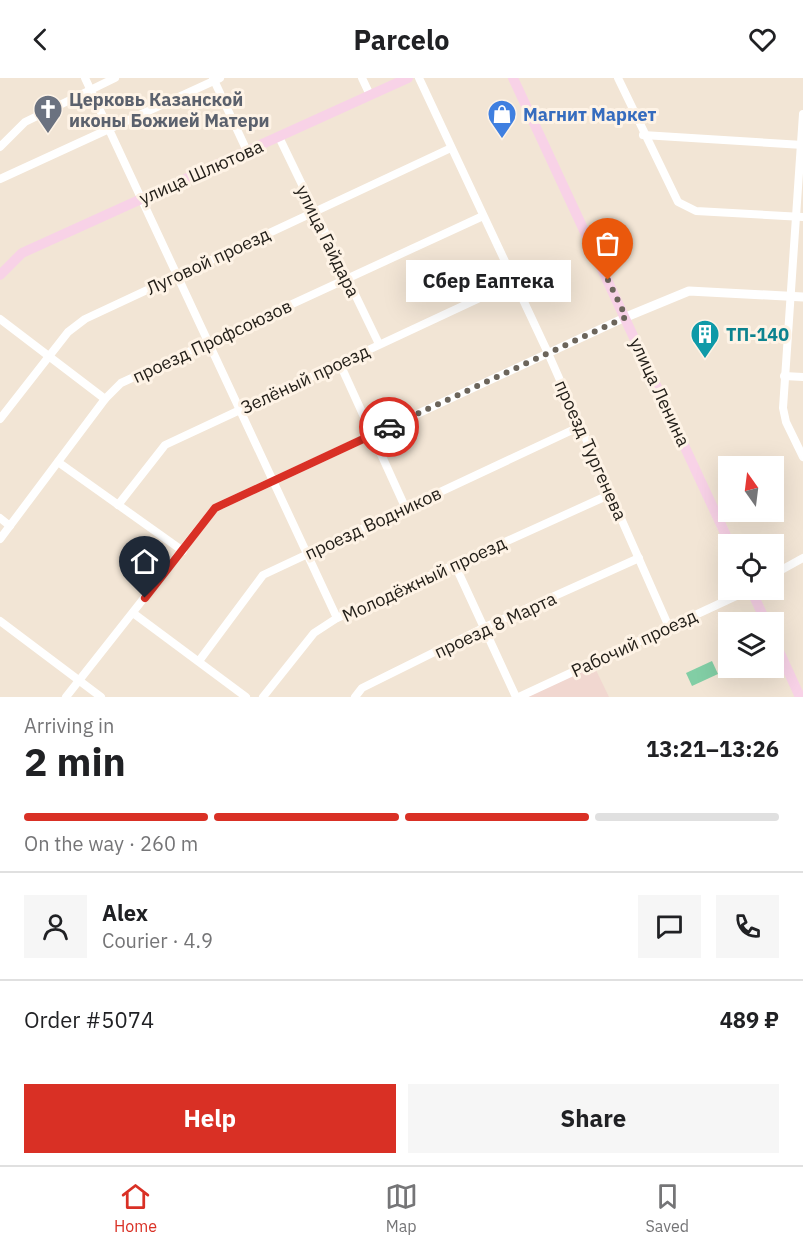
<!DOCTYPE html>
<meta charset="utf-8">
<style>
:root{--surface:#fff;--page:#f6f6f6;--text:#202124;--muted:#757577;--line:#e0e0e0;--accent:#d93025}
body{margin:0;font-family:"IBM Plex Sans",sans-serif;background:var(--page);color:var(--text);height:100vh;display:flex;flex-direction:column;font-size:22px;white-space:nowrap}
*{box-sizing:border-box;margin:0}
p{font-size:20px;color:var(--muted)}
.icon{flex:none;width:33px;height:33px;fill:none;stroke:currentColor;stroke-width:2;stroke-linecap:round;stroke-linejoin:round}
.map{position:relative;height:619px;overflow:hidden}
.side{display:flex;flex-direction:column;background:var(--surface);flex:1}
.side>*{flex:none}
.needle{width:39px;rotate:346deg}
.controls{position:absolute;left:718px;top:378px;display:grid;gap:12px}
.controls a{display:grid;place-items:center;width:66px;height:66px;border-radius:0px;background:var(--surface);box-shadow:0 6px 24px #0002;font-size:30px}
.pin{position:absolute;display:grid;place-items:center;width:51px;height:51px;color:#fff;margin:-62px -26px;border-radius:50% 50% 50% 0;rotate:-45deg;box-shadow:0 0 6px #0007}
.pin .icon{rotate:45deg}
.courier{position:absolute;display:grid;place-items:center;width:60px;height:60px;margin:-30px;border:4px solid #d93025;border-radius:50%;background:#fff;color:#222;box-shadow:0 2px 8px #0007}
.bubble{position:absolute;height:42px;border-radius:0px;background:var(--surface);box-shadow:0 6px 24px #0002;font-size:20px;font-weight:700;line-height:42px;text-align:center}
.summary em{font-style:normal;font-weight:700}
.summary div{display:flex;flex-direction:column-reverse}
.summary{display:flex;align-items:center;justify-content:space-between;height:102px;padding:0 24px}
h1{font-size:39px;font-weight:700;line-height:45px}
.bar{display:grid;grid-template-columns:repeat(4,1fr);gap:9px 6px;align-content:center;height:72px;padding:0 24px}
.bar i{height:8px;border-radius:4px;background:var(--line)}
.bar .active{background:var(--accent)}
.bar p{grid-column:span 4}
.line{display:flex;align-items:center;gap:15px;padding:0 24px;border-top:2px solid var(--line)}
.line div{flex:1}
.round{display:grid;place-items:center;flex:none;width:63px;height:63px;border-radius:0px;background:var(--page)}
.action{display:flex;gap:12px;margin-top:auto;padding:12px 24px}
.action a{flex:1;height:69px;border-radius:0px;background:var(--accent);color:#fff;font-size:24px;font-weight:700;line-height:69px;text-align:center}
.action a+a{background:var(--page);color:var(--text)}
header{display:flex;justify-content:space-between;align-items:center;height:78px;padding:0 24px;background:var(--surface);font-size:27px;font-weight:700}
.tab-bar{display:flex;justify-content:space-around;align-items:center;height:84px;border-top:2px solid var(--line);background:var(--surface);font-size:16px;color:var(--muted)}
.tab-bar a{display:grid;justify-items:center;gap:3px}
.tab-bar .active{color:var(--accent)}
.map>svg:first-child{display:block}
.education{fill:#f1d7d0}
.green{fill:#82cea5}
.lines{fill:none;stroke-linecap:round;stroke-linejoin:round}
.minor{stroke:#fff;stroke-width:8}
.tertiary{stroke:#fff;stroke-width:9}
.secondary{stroke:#f8d2e7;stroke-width:10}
.done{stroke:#6c655b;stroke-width:6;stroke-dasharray:0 10.8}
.route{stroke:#d93025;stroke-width:8}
.labels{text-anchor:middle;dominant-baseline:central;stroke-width:6;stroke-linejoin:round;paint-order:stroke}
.worship-label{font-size:18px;font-weight:bold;fill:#5b616d;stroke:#fef3e6;text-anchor:start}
.shop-label{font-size:18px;font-weight:bold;fill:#366cbe;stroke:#fef3e6;text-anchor:start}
.street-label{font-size:18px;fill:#24201a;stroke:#fef3e6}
.culture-label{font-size:18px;font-weight:bold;fill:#0d838f;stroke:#fef3e6;text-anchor:start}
</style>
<header><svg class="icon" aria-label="back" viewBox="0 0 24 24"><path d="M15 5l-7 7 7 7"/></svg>Parcelo<svg class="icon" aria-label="heart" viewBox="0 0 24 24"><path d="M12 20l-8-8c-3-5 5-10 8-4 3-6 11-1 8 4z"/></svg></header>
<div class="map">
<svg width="803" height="619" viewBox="0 0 803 619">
<rect width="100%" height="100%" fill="#f2e5d5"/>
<path class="education" d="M594 588 609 619H527Z"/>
<path class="green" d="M712 583 718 596 692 608 686 595Z"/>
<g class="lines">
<g class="minor">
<path d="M85 0 337 540"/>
<path d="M213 0 247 73"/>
<path d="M362 0 370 17"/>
<path d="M419 0 548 275 669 549"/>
<path d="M618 0 678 124 696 133 803 139"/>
<path d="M803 36 783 330 786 344 803 379"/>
<path d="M643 57 803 67"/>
<path d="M279 59 379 266"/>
<path d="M0 69 25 44 115 0"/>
<path d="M0 101 220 0"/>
<path d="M0 241 105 321"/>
<path d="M340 286 406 431"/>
<path d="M784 298 803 299"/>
<path d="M0 341 68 254 85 241 451 70"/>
<path d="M58 384 183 473"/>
<path d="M118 427 165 367 514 204"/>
<path d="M0 440 10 448"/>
<path d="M0 461 105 321 121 305 483 138"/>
<path d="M455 487 516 619"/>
<path d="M774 496 803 480"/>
<path d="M133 535 246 619"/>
<path d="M0 543 101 619"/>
<path d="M199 583 263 497 581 348"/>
<path d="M66 619 215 430 626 239"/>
<path d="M263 619 314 555 337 540 611 416"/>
<path d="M355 619 362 610 483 550 639 480"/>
<path d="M519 619 749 512"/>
</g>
<path class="tertiary" d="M626 239 689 213 803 219"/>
<g class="secondary">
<path d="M513 0 730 466"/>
<path d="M0 197 22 175 408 0"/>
<path d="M751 512 766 544"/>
<path d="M774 562 800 619"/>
</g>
</g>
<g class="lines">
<path class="done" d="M389 349 626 239 608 202"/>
<path class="route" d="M145 520 215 430 389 349"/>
</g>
<defs>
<g id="church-pin" transform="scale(1.5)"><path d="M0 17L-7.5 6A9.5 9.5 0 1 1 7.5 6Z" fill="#6b7280" stroke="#fef3e6"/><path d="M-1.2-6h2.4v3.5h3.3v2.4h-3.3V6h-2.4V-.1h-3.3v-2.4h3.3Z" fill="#fff"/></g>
<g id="shop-pin" transform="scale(1.5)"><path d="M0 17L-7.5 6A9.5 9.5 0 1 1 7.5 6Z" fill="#3f7fe0" stroke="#fef3e6"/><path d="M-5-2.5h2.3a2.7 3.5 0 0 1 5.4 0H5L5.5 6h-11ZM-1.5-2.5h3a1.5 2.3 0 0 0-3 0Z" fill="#fff"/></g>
<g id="building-pin" transform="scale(1.5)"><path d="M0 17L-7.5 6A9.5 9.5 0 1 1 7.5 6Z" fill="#0f9aa8" stroke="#fef3e6"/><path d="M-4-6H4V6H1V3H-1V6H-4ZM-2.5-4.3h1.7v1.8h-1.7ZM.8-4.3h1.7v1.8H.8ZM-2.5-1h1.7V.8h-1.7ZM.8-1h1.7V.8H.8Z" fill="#fff"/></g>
</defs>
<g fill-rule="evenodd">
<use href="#church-pin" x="48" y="31"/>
<use href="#shop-pin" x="502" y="36"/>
<use href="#building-pin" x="705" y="256"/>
</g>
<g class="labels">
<g class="worship-label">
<text x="69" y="21">Церковь Казанской<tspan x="69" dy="21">иконы Божией Матери</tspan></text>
</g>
<g class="shop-label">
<text x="523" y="36">Магнит Маркет</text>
</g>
<g class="street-label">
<text transform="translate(201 94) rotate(-24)">улица Шлютова</text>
<text transform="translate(328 163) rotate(64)">улица Гайдара</text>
<text transform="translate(208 183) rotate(-25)">Луговой проезд</text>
<text transform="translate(212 263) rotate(-25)">проезд Профсоюзов</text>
<text transform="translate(305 301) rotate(-25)">Зелёный проезд</text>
<text transform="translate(660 314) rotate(65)">улица Ленина</text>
<text transform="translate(591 372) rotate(66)">проезд Тургенева</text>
<text transform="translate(373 445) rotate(-25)">проезд Водников</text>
<text transform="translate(424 501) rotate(-25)">Молодёжный проезд</text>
<text transform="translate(495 547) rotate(-25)">проезд 8 Марта</text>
<text transform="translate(634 565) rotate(-25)">Рабочий проезд</text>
</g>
<g class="culture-label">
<text x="726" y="256">ТП-140</text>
</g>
</g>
</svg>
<div class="controls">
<a><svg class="needle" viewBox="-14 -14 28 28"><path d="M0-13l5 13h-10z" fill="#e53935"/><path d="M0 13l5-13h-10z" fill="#757577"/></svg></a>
<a><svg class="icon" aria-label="locate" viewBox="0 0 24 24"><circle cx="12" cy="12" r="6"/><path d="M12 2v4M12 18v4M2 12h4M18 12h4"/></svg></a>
<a><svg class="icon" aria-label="layers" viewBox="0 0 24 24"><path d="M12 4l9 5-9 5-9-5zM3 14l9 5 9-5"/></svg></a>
</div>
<div class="pin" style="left:608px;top:202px;background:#ea580c"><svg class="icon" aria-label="bag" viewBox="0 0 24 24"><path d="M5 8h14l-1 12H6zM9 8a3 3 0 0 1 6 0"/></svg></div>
<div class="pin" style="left:145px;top:520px;background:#1f2937"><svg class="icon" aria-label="home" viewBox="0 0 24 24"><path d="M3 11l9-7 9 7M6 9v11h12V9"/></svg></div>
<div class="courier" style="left:389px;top:349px"><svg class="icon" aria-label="car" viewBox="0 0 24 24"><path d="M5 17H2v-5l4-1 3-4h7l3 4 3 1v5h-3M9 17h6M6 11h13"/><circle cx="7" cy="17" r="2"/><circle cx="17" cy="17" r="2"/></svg></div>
<div class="bubble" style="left:406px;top:182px;width:165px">Сбер Еаптека</div>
</div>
<section class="side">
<div class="summary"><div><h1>2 min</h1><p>Arriving in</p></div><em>13:21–13:26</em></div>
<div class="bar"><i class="active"></i><i class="active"></i><i class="active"></i><i></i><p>On the way · 260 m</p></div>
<div class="line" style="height:108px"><a class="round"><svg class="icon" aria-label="person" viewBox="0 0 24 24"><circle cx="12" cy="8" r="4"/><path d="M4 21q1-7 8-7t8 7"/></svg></a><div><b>Alex</b><p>Courier · 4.9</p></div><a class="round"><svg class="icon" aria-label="chat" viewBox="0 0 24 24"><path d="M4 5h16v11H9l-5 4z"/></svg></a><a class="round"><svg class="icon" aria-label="phone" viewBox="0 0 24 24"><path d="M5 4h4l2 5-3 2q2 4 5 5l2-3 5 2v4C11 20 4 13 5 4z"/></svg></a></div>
<div class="line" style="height:78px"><div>Order #5074</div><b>489 ₽</b></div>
<div class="action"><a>Help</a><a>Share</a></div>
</section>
<nav class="tab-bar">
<a class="active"><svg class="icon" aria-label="home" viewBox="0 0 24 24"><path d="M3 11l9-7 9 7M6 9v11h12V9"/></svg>Home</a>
<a><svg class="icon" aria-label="map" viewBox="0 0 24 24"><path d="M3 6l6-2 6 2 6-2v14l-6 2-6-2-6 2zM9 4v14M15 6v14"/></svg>Map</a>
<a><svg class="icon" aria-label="saved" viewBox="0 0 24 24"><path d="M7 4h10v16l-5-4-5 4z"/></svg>Saved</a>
</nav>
